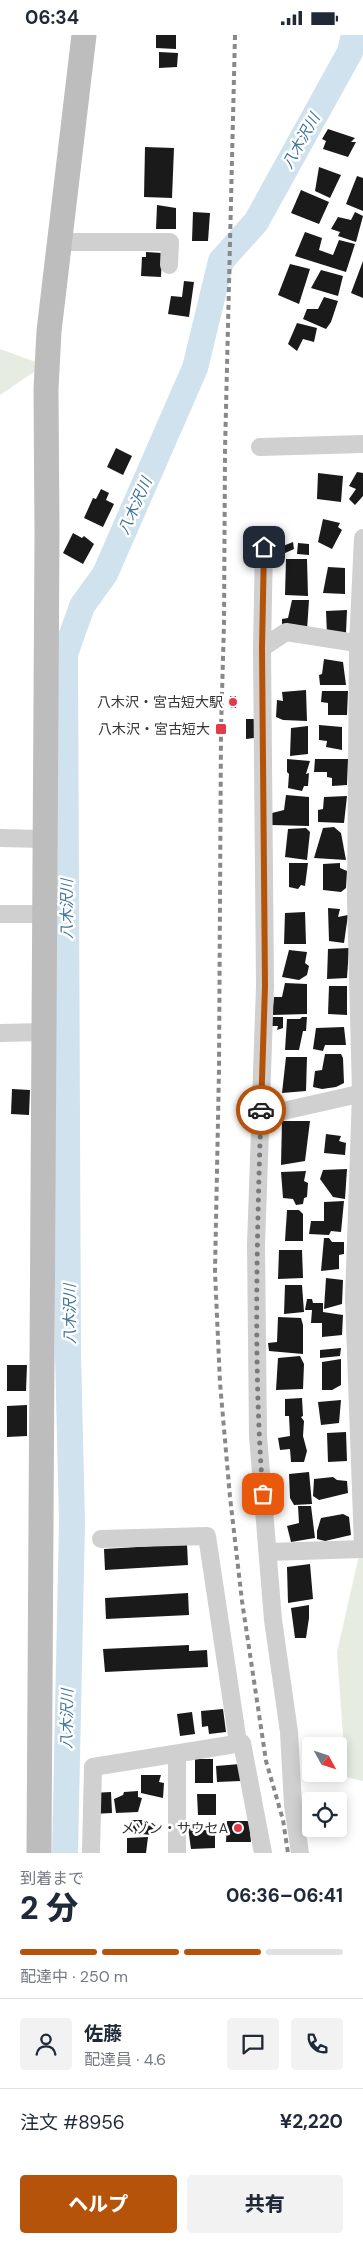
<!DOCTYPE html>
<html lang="ja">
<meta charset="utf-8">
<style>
:root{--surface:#fff;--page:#f2f2f3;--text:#1f2937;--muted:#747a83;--line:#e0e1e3;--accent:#b45309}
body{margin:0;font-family:"DM Sans","Noto Sans JP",sans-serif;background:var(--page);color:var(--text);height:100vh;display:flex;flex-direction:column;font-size:19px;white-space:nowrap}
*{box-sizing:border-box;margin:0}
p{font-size:16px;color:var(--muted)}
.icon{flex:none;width:28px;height:28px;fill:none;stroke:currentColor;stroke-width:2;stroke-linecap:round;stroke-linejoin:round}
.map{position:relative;height:1818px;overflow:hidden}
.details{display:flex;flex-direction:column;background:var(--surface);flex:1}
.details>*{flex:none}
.needle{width:32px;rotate:130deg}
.tools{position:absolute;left:302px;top:1702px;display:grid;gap:10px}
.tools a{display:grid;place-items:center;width:45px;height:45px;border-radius:5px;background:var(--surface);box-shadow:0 2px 12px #0003;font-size:25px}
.pin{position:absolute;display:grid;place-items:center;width:42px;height:42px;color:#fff;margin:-21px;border-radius:10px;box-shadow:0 2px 8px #0006}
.courier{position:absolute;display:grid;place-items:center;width:50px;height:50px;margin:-25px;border:4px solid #b45309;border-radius:50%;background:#fff;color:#222;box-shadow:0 1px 6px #0007}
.headline em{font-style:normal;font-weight:800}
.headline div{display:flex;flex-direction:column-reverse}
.headline{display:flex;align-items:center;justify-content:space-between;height:85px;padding:0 20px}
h1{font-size:32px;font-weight:800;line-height:38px}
.bar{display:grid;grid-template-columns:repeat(4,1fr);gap:8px 5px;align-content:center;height:60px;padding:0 20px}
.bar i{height:6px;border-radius:4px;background:var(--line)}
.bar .current{background:var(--accent)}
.bar p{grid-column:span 4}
.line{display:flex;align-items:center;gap:12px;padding:0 20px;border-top:1px solid var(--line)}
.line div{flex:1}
.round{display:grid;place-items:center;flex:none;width:52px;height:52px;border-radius:5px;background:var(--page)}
.action{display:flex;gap:10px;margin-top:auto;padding:10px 20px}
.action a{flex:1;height:58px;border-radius:5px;background:var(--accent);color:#fff;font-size:20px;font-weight:800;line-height:58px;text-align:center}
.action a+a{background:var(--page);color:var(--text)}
.status{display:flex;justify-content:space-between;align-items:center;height:35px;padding:0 25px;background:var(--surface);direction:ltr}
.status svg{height:14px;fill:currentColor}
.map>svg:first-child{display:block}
.green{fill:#e6ecdf}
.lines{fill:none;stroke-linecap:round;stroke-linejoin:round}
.river{stroke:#cfe2ee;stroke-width:26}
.building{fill:#1a1a1a}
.street{stroke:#d0d0d0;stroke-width:18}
.secondary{stroke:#bdbdbd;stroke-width:25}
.rail{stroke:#888;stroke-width:4;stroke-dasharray:5 4;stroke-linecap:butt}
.done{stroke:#7a7a7a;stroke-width:5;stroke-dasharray:0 9}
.route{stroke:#b45309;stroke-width:6}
.poi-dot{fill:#e63946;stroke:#fff;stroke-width:2}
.labels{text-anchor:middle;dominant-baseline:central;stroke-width:5;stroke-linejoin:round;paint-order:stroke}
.poi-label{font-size:14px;fill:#333;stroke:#fff;text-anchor:end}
.water-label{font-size:15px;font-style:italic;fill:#3f7597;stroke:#fff}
</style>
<div class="status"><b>06:34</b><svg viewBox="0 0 49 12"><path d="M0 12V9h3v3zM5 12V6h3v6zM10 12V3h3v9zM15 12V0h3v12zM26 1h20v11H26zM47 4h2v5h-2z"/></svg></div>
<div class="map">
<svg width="363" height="1818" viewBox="0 0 363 1818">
<rect width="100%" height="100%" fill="#fff"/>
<g class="green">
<path d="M0 314 44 330 0 360Z"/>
<path d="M363 1503V1746L346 1742 337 1617Z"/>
</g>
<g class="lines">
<path class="river" d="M65 1818 72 1487 68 1319 65 619 82 571 105 539 195 333 221 226 256 187 350 17 354 0"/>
</g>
<g class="building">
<path d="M156 0H176V14L156 13Z"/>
<path d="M159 17 178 18 177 32 159 33Z"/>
<path d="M328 94 355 103 351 107H356L348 122 323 114 326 106 322 104Z"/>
<path d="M145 112 174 113 172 163 144 162Z"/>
<path d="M319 132 341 140 330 163 315 156Z"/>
<path d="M357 141 363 143V176L346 169Z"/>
<path d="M301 155 329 167 319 189 291 178Z"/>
<path d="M157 170 176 173V194H156Z"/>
<path d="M193 177 210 178 208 206H192Z"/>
<path d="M355 177 363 181 356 207 338 201 340 197 331 194 338 182 351 185Z"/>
<path d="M305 197 322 203 319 215 333 220 339 205 355 209 346 237 295 221Z"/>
<path d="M146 217 162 218 161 242 141 241 142 222H146Z"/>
<path d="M363 226V263L351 258Z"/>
<path d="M290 229 310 234 299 269 278 260Z"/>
<path d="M321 235 343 241 338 261 311 253Z"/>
<path d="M184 246 194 247 189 282 168 279 171 261 182 262Z"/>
<path d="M324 262 338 266 331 287 326 294 303 284 307 274H318Z"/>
<path d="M297 288 317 293 314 307 303 304 297 316 288 309Z"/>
<path d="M116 413 132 421 123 440 107 432Z"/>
<path d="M357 437 363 438V461L355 470 349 464 356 454 349 451Z"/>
<path d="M318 438 343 441 341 467 317 464Z"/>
<path d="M101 454 109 458 106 465 114 469 103 492 84 483 93 463 96 464Z"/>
<path d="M323 484 340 488 338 492 342 495 332 514 318 507Z"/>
<path d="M73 498 82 503 84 501 94 509 83 529 63 518Z"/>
<path d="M293 507 294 514 283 519 278 513Z"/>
<path d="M298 508 309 509V520L297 519Z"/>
<path d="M286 524H307L308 561 285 560Z"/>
<path d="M328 532 345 533V559L323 558Z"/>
<path d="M292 565H309L307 595 282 597V584L288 583Z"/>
<path d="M347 575 346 598 327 600 326 576Z"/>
<path d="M324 624 343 627 346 650H320L319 640 322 639Z"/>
<path d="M306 655 307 686 283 685 276 682 277 665 283 666 282 657Z"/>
<path d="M322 656H348L347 680H328V668L321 667Z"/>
<path d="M230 661H236V673H231Z"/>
<path d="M246 684H254V703L246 704Z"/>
<path d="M319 690 342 692V715L326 712 327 706 319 705Z"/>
<path d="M308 691V719L290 721 291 693Z"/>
<path d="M287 724 310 726 306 739 309 738 308 751H304L302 756 288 753 289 739 287 737Z"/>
<path d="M315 724H348L347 750 332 751V743L327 742V737H314Z"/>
<path d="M286 760 309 762V791L272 790V778L284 775Z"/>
<path d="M347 761 344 788 318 787V775L323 774 324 762Z"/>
<path d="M334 792 341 798 346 825 314 823 323 793Z"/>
<path d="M306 793 310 797 307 825 285 822 288 794Z"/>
<path d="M289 828H308L305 851 301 850 298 854 289 852Z"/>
<path d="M340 828V833L347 836 346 853 341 857 323 855V829Z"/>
<path d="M328 873 340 874 338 882 348 880 344 908 329 906Z"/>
<path d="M305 877 306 909H284L285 878Z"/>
<path d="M349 913 347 943 327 944 328 914Z"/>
<path d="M289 915 307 917 305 928 309 931 307 940 299 945 282 942Z"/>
<path d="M285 948 307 949V979L272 980 274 962H282Z"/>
<path d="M329 951H347V980L328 979Z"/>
<path d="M270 982H283V993L277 995 278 991H269Z"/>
<path d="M302 982H307L306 996H303L299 1015H285L287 984H300Z"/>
<path d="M344 992 346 1010H325L323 1016 313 1014 316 993Z"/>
<path d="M325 1019H341L343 1023 344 1048 336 1052 322 1054 313 1052 315 1036 322 1035Z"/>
<path d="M286 1022H307L306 1056 282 1058Z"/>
<path d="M12 1054 30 1055 29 1080 11 1079Z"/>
<path d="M282 1086H310L305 1126 281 1130Z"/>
<path d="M326 1099 341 1101 339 1106 346 1108 345 1120 324 1118Z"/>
<path d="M347 1134 345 1164 333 1162 320 1144 323 1135Z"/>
<path d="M306 1136 304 1146 308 1148 307 1162 304 1163 303 1169 296 1170 293 1164 283 1163 281 1137Z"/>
<path d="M344 1166 341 1197 331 1196 329 1200 309 1199 311 1186H324V1167Z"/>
<path d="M287 1175H299L303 1179V1206H285Z"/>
<path d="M324 1203H329L332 1207H344V1219L339 1220V1234L321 1236Z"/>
<path d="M279 1215H302L303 1243 278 1244Z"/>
<path d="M326 1243 343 1245 342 1269 324 1274Z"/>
<path d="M285 1250H302L304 1277 284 1279Z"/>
<path d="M307 1264H312L313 1268H323V1277L343 1280 342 1300 322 1302V1288H311L312 1275H305Z"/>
<path d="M278 1282 301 1283 303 1290V1319L269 1316 268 1308 277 1307Z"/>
<path d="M341 1313 340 1321 320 1323V1315Z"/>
<path d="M300 1321 304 1329 303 1354 276 1355 278 1323Z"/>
<path d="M341 1324V1350L332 1355H322V1327Z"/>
<path d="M7 1330H27L26 1356H7Z"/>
<path d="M302 1363 303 1381 301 1382 304 1386 303 1401 307 1416 304 1427H291L290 1414 280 1415 278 1403 290 1401 289 1381H285V1364Z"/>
<path d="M341 1365 339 1388 321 1390 318 1367Z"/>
<path d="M27 1370V1401L7 1402V1371Z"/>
<path d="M346 1397 347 1426 328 1427 327 1398Z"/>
<path d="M309 1437 312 1469 294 1470 290 1463 289 1439Z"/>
<path d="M333 1442 337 1445 347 1446 348 1458 319 1465 313 1461 314 1444Z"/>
<path d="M298 1471H311L315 1503 291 1507 287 1491 299 1488Z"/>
<path d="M343 1479 349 1482 351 1500 325 1506 317 1504V1496L321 1483Z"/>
<path d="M187 1509 188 1530 105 1535 104 1514Z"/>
<path d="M310 1529 313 1564 288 1568 287 1532Z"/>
<path d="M188 1558 189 1580 106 1584 105 1563Z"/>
<path d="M309 1570V1583L306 1603H295L291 1573Z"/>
<path d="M189 1610V1616L207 1615 208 1632 105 1637 103 1614Z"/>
<path d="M223 1674 226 1697 209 1699 208 1691 202 1692 201 1676Z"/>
<path d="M192 1677 195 1699 180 1701 177 1679Z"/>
<rect x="195" y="1724" width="18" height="24"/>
<path d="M240 1729 241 1746 217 1747 216 1731Z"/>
<path d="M141 1740H161L159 1747 164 1748 163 1763 141 1758Z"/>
<path d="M138 1756V1762L142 1763 138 1777 116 1778 114 1764 123 1760 124 1757Z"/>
<path d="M111 1757 112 1778 92 1779V1758Z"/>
<path d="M197 1759H216V1780H198Z"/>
<path d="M129 1785H149V1790L154 1792 153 1800 129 1798Z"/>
<path d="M227 1786H249L251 1807H226Z"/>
<path d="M215 1791V1813L191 1814 188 1792Z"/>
<path d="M148 1802 146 1818H127V1803Z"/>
</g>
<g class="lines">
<g class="street">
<path d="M59 207H170L169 230"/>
<path d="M260 412 363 409"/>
<path d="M363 503 358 609 356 864 361 1058 354 1264 363 1510"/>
<path d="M264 512 262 613 265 951 256 1210 258 1401 273 1585 289 1697 293 1770 300 1818"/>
<path d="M262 613 286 597 363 609"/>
<path d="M0 803 44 804"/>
<path d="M0 879H44"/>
<path d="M0 998 43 997"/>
<path d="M261 1081 363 1058"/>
<path d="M101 1504 207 1501 238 1708"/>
<path d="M268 1517 363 1514"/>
<path d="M177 1719V1818"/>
<path d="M91 1818 93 1732 242 1708 263 1818"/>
</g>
<path class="secondary" d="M39 1818 47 500 46 354 49 296 84 0"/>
<path class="rail" d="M235 0 225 415 224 588 221 694 219 1035 215 1237 220 1348 230 1462 242 1566 266 1726 283 1785 288 1818"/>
</g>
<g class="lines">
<path class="done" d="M261 1075C257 1203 253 1331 263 1459"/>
<path class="route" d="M261 1075 265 951 262 613 264 512"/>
</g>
<g class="poi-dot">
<circle cx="233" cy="667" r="5"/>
<rect x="215" y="688" width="12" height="12" rx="2.5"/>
<circle cx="238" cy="1793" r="5"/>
</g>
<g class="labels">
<g class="poi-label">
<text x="223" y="667">八木沢・宮古短大駅</text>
<text x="210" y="694">八木沢・宮古短大</text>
<text x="228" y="1793">メゾン・サウセA</text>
</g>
<g class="water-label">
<text transform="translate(301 106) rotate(-61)">八木沢川</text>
<text transform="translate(135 471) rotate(-66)">八木沢川</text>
<text transform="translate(67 874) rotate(-90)">八木沢川</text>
<text transform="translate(70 1279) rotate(-90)">八木沢川</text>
<text transform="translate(67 1684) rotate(-89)">八木沢川</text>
</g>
</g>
</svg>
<div class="tools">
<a><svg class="needle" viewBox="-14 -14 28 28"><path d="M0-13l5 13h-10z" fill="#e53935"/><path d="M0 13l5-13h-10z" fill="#747a83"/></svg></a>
<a><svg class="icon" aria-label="locate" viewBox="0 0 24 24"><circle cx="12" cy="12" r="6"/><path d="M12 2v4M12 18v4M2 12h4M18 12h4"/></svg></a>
</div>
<div class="pin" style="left:263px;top:1459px;background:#ea580c"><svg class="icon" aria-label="bag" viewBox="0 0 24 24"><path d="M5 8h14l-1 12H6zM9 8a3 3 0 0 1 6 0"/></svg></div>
<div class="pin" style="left:264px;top:512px;background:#1f2937"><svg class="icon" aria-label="home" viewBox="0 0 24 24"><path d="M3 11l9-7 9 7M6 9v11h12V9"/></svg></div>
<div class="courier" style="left:261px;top:1075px"><svg class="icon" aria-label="car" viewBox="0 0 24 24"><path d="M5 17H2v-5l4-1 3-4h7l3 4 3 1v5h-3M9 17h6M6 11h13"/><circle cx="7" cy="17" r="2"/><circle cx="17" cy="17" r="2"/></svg></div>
</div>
<section class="details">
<div class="headline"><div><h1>2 分</h1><p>到着まで</p></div><em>06:36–06:41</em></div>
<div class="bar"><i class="current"></i><i class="current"></i><i class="current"></i><i></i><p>配達中 · 250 m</p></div>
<div class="line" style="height:90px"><a class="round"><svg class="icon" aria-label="person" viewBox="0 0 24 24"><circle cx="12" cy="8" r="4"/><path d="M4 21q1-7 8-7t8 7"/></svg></a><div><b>佐藤</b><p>配達員 · 4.6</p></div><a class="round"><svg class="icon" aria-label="chat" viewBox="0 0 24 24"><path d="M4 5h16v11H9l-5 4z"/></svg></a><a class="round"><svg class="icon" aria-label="phone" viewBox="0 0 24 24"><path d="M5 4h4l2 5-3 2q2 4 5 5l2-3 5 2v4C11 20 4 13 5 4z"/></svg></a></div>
<div class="line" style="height:65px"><div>注文 #8956</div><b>¥2,220</b></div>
<div class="action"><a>ヘルプ</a><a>共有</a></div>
</section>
